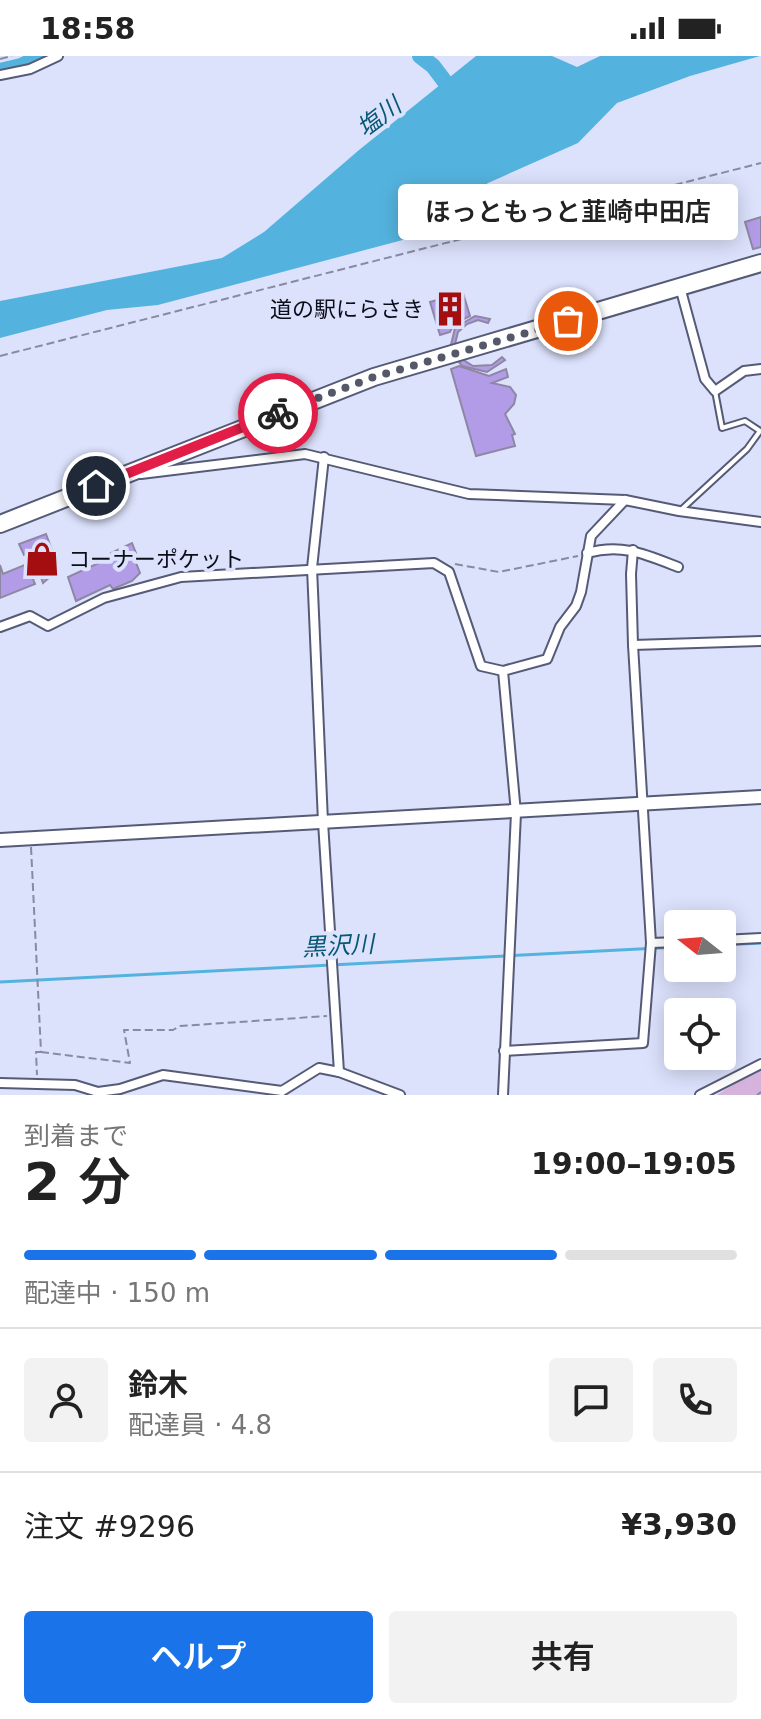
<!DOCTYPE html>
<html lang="ja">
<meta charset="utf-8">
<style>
:root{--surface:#fff;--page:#f2f2f2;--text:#222;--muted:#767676;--line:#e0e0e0;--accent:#1a73e8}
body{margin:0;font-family:"DejaVu Sans","Noto Sans JP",sans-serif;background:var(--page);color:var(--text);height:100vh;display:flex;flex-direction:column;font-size:30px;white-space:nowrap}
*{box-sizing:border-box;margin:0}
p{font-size:26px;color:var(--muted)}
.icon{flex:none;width:44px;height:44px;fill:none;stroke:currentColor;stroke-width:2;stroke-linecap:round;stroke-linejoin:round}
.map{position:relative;height:1039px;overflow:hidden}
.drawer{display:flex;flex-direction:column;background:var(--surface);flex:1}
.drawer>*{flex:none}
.needle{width:52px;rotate:287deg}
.tools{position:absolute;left:664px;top:854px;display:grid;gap:16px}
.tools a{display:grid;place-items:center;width:72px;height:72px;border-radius:8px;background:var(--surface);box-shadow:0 4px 20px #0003;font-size:40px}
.pin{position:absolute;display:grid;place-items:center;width:68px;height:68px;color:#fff;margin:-34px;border:4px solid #fff;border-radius:50%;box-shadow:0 2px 8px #0007}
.courier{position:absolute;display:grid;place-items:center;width:80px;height:80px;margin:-40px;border:6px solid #e11d48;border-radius:50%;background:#fff;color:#222;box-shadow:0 2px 10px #0007}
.bubble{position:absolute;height:56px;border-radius:8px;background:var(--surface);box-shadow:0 4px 20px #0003;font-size:26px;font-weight:600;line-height:56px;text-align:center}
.summary em{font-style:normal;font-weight:600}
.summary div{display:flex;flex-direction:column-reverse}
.summary{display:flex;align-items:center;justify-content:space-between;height:136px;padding:0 24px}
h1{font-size:52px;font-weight:600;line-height:60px}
.bar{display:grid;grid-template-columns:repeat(4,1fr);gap:12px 8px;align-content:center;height:96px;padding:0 24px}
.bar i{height:10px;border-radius:6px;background:var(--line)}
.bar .selected{background:var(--accent)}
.bar p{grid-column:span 4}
.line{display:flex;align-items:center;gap:20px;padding:0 24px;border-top:2px solid var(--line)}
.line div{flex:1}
.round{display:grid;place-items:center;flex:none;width:84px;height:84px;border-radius:8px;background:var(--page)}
.cta{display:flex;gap:16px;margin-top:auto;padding:16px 24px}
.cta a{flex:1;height:92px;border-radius:8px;background:var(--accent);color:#fff;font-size:32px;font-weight:600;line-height:92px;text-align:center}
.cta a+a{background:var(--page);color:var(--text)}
.status{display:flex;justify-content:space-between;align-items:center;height:56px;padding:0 40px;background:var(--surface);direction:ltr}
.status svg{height:22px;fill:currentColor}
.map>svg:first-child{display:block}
.green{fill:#d5b3dd}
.water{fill:#54b3de}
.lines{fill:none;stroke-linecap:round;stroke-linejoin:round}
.stream{stroke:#54b3de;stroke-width:3}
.river{stroke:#54b3de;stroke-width:16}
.building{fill:#b39ce7;stroke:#8e87a4;stroke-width:2}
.lane-casing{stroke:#555b76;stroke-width:8}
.street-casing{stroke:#555b76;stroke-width:12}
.secondary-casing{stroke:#555b76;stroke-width:16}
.highway-casing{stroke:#555b76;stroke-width:20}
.path{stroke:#868b9f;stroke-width:2;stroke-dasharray:8 4;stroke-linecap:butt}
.lane{stroke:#fff;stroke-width:4}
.street{stroke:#fff;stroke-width:8}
.secondary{stroke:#fff;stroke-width:12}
.highway{stroke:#fff;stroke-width:16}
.done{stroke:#545868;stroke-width:8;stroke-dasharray:0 14.4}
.route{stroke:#e11d48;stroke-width:10}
.labels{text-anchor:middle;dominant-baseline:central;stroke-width:8;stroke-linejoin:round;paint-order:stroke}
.poi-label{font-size:22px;fill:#0b0d18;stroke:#dce2fc;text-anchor:end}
.water-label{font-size:24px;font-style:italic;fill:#075875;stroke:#dce2fc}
</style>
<div class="status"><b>18:58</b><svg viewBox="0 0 49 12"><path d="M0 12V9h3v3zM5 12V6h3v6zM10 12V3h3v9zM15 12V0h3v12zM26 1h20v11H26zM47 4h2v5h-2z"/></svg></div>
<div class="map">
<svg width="761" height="1039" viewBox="0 0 761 1039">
<rect width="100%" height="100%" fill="#dce2fc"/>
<path class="green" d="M761 1010V1039H717Z"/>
<path class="water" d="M476 0H552L577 11 600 0H760L690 20 617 47 578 87 488 127 414 181 158 249 107 254 0 282V245L222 202 264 176 359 94Z"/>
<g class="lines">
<g class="stream">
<path d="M722 889 761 887"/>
<path d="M0 926 678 891"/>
</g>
<g class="river">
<path d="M420 0 433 10 455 39"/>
<path d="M0 15 21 10 43 0"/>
</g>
</g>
<g class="building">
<path d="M761 161V191L753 193 745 166Z"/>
<path d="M463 237 470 260 454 268 450 276 440 279 430 246Z"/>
<path d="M475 260 490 263 488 267 478 264 467 268 458 276 455 288 459 301 473 310 492 309 502 301 505 304 487 316 462 310 450 293 455 272Z"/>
<path d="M459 310 489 320 506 313 508 321 492 327 510 331 516 339 514 348 505 358 515 378 512 379 515 390 476 400 451 313Z"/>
<path d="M46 478 59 513 43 527 32 495 24 499 19 488Z"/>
<path d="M132 487 136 497 133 499 140 517 132 525 113 533 110 529 76 545 68 521 112 501 111 497Z"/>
<path d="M27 508 35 528 0 542V509L3 518Z"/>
</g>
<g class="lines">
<g class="lane-casing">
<path id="lane" d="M682 453 747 393 760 375 745 365 722 372 715 335"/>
</g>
<g class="street-casing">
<g id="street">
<path d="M0 19 30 13 58 0"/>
<path d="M680 231 705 323 715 335 744 315 761 313"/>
<path d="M324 401 312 512 323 766 339 1016"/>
<path d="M141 418 305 398 469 438 625 444 679 455 761 466"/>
<path d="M587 497C621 487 645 498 678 511"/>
<path d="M0 571 30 560 48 570 104 542 181 521 434 507 449 516 481 610 503 615"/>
<path d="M633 589 761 585"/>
<path d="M722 884 761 882"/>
<path d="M651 887 678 886"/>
<path d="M504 995 643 987 651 887 633 589 631 518 633 494"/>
<path d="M0 1027 75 1029 98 1036 120 1033 163 1019 282 1035 319 1012 339 1016 400 1039"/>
<path d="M503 1039 516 757 503 615 547 603 560 571 576 550 581 536 591 480 625 444"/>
<path d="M700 1039 761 1008"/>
</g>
</g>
<g class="secondary-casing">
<path id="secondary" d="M0 784 761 741"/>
</g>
<g class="highway-casing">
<path id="highway" d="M0 468 374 321 761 207"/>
</g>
<g class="path">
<path d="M0 3 12 0"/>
<path d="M0 300 761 107"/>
<path d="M455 508 499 516 578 500"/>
<path d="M31 791 41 996H36L37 1019"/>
<path d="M41 996 130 1007 124 974H173L180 970 327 960"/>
<path d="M757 1039 761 1036"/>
</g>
<use href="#lane" class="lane"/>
<use href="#street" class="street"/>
<use href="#secondary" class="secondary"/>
<use href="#highway" class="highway"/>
</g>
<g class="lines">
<path class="done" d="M278 357 374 321 568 265"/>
<path class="route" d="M96 430 278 357"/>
</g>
<defs>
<g id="building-bare" transform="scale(2.76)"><path d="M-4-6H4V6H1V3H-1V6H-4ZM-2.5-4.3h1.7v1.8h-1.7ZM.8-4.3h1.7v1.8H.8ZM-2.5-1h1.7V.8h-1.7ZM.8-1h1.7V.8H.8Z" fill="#a40e11" stroke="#dce2fc" stroke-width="2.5" paint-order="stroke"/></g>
<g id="shop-bare" transform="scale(2.76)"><path d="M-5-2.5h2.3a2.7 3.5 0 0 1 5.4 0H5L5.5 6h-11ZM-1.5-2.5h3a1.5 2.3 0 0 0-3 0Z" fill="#a40e11" stroke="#dce2fc" stroke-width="2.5" paint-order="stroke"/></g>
</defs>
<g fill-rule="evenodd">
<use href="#building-bare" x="450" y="253"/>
<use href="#shop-bare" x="42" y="503"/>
</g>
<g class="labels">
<g class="poi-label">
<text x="424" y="253">道の駅にらさき</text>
<text x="68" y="503" text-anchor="start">コーナーポケット</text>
</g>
<g class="water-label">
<text transform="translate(379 61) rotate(-37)">塩川</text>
<text transform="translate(338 890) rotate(-3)">黒沢川</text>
</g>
</g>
</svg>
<div class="tools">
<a><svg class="needle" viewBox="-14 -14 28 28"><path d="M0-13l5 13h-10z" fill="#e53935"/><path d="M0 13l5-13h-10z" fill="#767676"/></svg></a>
<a><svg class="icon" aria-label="locate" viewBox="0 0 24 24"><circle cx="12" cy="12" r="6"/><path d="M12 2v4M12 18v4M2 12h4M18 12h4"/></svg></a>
</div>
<div class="pin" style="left:568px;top:265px;background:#ea580c"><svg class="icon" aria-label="bag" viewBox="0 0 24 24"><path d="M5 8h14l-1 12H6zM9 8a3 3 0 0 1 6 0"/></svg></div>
<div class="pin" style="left:96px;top:430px;background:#1f2937"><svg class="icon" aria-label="home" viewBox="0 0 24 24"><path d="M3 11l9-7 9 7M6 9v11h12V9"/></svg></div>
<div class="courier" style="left:278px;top:357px"><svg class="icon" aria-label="bike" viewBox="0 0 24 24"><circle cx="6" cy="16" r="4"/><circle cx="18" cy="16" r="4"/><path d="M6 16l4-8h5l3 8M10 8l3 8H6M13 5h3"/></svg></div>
<div class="bubble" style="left:398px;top:128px;width:340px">ほっともっと韮崎中田店</div>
</div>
<section class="drawer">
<div class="summary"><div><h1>2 分</h1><p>到着まで</p></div><em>19:00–19:05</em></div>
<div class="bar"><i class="selected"></i><i class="selected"></i><i class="selected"></i><i></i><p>配達中 · 150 m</p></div>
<div class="line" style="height:144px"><a class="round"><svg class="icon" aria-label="person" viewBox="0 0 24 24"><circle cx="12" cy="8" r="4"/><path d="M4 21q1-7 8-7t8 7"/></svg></a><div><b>鈴木</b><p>配達員 · 4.8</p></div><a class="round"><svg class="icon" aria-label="chat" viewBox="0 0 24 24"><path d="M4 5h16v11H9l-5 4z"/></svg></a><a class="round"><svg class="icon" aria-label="phone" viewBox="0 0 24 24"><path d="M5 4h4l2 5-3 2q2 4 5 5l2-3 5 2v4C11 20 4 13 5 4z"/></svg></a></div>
<div class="line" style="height:104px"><div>注文 #9296</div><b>¥3,930</b></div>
<div class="cta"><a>ヘルプ</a><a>共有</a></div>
</section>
